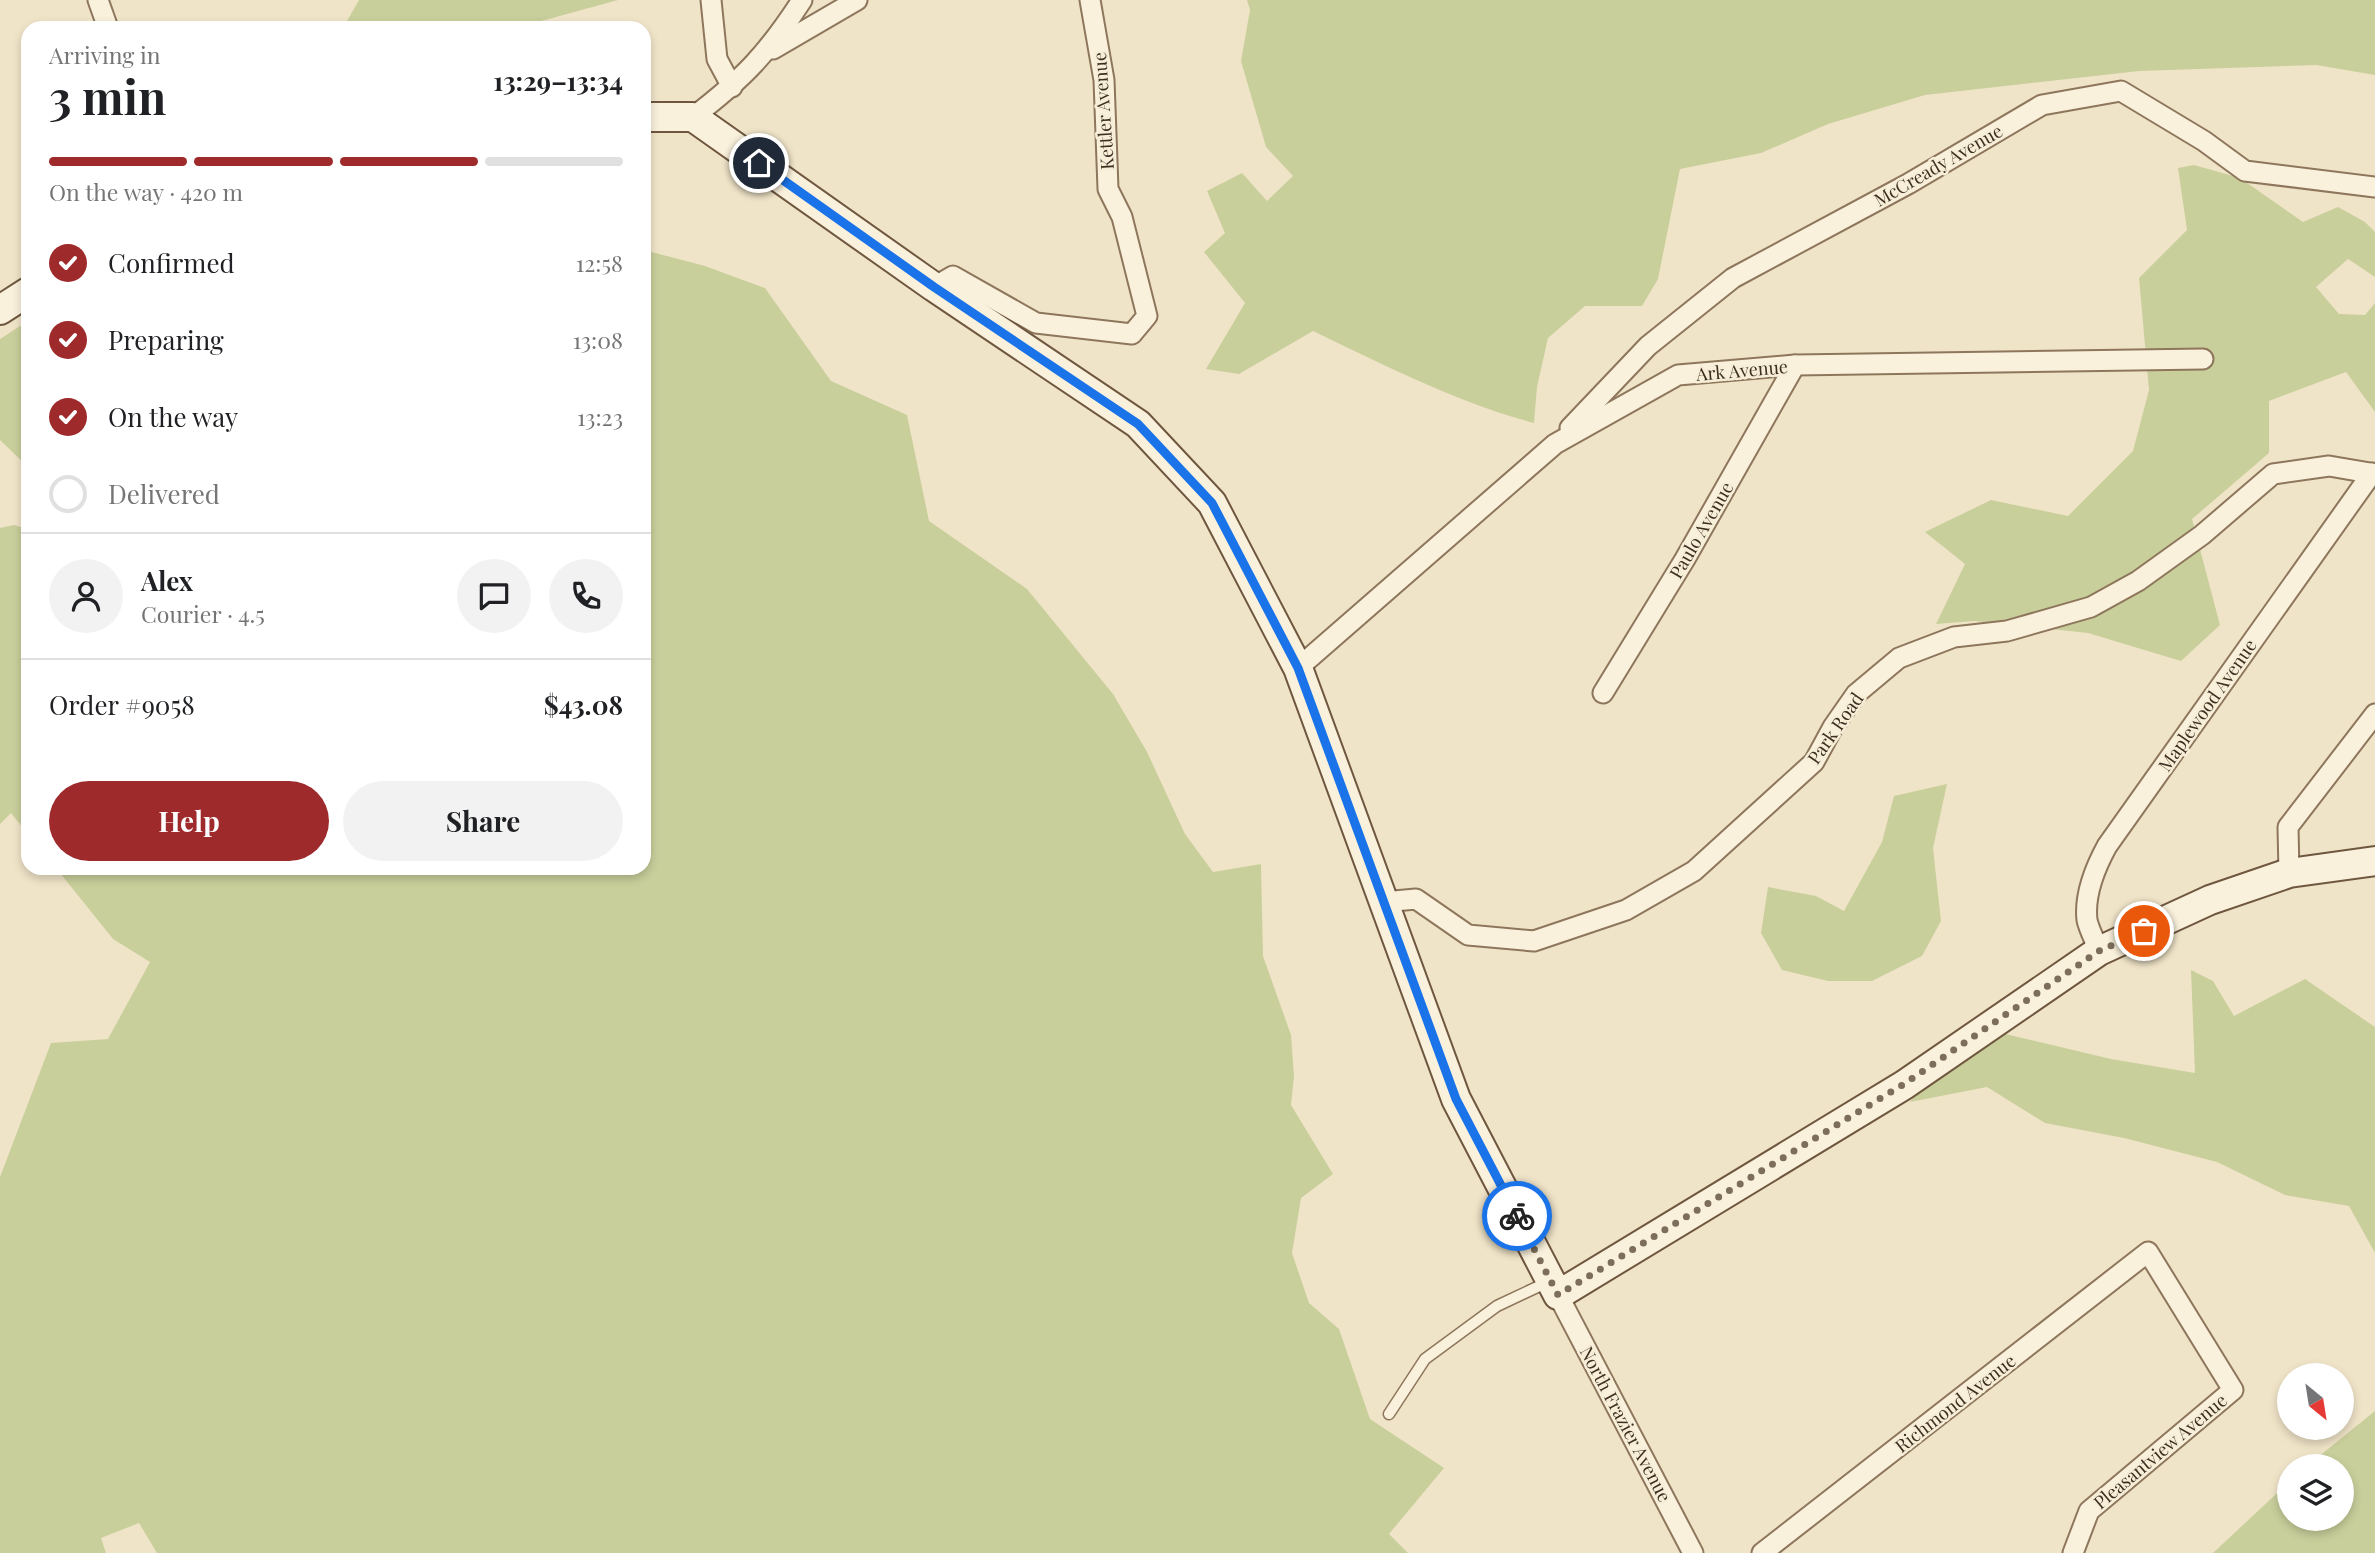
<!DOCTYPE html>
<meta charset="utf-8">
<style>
:root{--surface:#fff;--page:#f2f2f2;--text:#202124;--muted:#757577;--line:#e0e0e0;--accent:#9e2a2b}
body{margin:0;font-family:"Playfair Display",serif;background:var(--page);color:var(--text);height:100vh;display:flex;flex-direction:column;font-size:26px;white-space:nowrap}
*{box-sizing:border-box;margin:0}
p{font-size:23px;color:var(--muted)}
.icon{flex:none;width:38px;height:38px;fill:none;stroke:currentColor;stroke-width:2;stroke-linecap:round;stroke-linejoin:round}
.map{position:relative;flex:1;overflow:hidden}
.panel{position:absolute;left:21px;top:21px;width:630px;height:854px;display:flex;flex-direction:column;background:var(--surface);border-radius:21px;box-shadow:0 4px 10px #0003}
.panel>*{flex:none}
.needle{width:46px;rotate:150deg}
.controls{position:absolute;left:2277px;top:1363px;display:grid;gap:14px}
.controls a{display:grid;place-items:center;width:77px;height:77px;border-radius:50%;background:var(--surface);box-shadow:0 4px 10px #0003;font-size:35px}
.pin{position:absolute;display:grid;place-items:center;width:60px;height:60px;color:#fff;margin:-30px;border:4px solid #fff;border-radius:50%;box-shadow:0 2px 7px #0007}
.courier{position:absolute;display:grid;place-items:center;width:70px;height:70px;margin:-35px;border:5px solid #1a73e8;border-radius:50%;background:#fff;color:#222;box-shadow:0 2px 9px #0007}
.overview em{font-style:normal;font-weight:700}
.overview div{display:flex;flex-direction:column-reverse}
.overview{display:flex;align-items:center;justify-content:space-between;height:119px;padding:0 28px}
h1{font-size:46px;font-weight:700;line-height:52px}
.bar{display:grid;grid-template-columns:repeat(4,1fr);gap:10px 7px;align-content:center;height:84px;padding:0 28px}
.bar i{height:9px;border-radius:5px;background:var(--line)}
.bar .current{background:var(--accent)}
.bar p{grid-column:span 4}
.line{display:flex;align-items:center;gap:18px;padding:0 28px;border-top:2px solid var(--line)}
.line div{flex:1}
.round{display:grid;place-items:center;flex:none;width:74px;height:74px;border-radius:37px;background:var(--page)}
ol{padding:0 28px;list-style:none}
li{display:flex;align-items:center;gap:21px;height:77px}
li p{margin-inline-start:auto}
li .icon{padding:7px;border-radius:50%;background:var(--accent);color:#fff;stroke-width:4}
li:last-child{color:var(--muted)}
li i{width:38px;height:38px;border:4px solid var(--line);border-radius:50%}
.primary-button{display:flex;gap:14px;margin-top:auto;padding:14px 28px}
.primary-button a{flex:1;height:80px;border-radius:42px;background:var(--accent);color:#fff;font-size:28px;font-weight:700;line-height:80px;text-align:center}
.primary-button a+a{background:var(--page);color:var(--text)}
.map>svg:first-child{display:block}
.green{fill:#c9cf9b}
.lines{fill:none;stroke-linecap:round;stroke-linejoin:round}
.lane-casing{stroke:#8d765c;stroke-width:13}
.street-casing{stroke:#8d765c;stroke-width:23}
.secondary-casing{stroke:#6f573f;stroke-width:32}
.lane{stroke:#faf1dc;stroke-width:10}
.street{stroke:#faf1dc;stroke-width:19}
.secondary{stroke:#faf1dc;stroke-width:28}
.done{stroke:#7c6e5b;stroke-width:7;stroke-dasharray:0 12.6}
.route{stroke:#1a73e8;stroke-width:9}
.labels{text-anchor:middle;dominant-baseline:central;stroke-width:5;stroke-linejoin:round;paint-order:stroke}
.street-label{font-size:18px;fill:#3d2e20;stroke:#f7eed8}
</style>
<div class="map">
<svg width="2375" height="1553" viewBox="0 0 2375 1553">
<rect width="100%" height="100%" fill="#f0e4c8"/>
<g class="green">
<path d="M359 0H618L516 28H343Z"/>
<path d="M1247 0H2375V75L2316 65 2139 71 1925 95 1828 124 1761 153 1680 169 1658 279 1642 306H1585L1548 338 1537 387 1534 423C1458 403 1384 365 1313 331L1239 374 1206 369 1245 303 1204 252 1225 233 1207 191 1242 173 1267 201 1293 176 1266 147 1241 61 1250 10Z"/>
<path d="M2194 165 2240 178 2303 222 2338 207 2365 222 2375 232V277L2348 259 2316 287 2339 314 2365 315 2375 303V412L2346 372 2269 401V453L2192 519 2220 625 2181 661 2088 633 1974 621 1936 624 1965 564 1925 532 1991 500 2068 516 2133 451 2149 390 2139 278 2187 230 2178 168Z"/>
<path d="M644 250 705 266 765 288 831 381 907 415 929 521 1027 589 1113 694 1147 752 1185 834 1213 872 1261 864 1263 956 1291 1035 1294 1076 1291 1105 1333 1174 1301 1198 1292 1253 1309 1303 1339 1329 1370 1419 1444 1468 1389 1534 1408 1553H157L139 1523 101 1538 106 1553H0V1177L51 1043 108 1039 150 962 113 939 56 868H644Z"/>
<path d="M28 321V467L0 440V339Z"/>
<path d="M14 525 28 529V834L11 813 0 824V528Z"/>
<path d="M1947 784 1933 848 1941 921 1922 956 1872 981H1828L1782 970 1761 933 1768 887 1816 896 1844 911 1882 842 1894 796Z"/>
<path d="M2191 970 2213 981 2234 1016 2305 979 2375 1027V1253L2349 1206 2285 1195 2217 1162 2124 1138 2045 1123 1987 1087 1910 1102 1936 1070 2001 1033 2111 1059 2195 1073Z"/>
<path d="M2375 1411V1553H2213L2289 1482V1519H2342V1466H2307Z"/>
</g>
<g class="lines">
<g class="lane-casing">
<path id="lane" d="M1389 1414 1425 1359 1497 1306 1550 1281"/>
</g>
<g class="street-casing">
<g id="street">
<path d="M98 0 108 28"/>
<path d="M711 0 717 59 732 87"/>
<path d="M773 49 857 0"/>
<path d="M693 117C743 79 768 53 802 0"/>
<path d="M934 287 953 276 1036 323 1132 334 1147 316 1122 217 1108 189 1104 80 1090 0"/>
<path d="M1570 428 1648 346 1733 278 1908 184 2042 105 2121 91 2204 141 2245 171 2375 187"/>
<path d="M1298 668 1555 444 1678 375 1795 365 2203 359"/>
<path d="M1603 693 1685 559 1795 365"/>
<path d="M2289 873 2288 827 2375 714"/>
<path d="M1383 902 1416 899 1468 935 1534 941 1626 910 1694 871 1814 762 1833 727 1856 694 1899 658 1954 637 2007 631 2091 607 2138 581 2202 535 2273 474 2329 466 2375 474"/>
<path d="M2099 951C2096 942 2089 930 2087 920 2084 894 2095 868 2107 846L2372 473"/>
<path d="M1558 1295 1693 1553"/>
<path d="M1762 1553 2148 1252 2233 1390 2089 1511 2073 1553"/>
</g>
</g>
<g class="secondary-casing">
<g id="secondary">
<path d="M644 117H693L934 287 1138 424 1212 503 1298 668 1456 1099 1558 1295 1904 1085 2099 951 2210 900 2289 873 2375 861"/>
<path d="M0 310 28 292"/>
</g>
</g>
<use href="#lane" class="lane"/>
<use href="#street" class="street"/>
<use href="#secondary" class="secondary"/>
</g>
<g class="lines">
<path class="done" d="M1517 1216 1558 1295 1904 1084 2099 951 2144 931"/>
<path class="route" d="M759 163 934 287 1138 424 1212 503 1298 668 1456 1099 1517 1216"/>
</g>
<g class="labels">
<g class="street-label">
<text transform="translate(1103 111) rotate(-94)">Kettler Avenue</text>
<text transform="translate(1938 165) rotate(-30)">McCready Avenue</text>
<text transform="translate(1742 370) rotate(-5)">Ark Avenue</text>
<text transform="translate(1701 530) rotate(-60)">Paulo Avenue</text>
<text transform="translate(2207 705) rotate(-55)">Maplewood Avenue</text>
<text transform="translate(1835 728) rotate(-55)">Park Road</text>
<text transform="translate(1955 1403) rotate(-38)">Richmond Avenue</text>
<text transform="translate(1626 1424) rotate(62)">North Frazier Avenue</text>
<text transform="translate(2160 1451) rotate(-40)">Pleasantview Avenue</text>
</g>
</g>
</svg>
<div class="controls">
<a><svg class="needle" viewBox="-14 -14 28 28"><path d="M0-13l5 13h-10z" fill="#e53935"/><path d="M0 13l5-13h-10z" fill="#757577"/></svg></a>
<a><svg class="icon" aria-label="layers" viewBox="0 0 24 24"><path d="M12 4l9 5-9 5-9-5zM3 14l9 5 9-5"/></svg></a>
</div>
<div class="pin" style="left:2144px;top:931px;background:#ea580c"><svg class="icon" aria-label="bag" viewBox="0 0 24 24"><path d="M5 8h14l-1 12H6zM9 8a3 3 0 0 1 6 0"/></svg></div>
<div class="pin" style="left:759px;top:163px;background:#1f2937"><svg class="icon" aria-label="home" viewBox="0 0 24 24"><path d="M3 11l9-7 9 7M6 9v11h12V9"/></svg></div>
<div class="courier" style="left:1517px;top:1216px"><svg class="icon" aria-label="bike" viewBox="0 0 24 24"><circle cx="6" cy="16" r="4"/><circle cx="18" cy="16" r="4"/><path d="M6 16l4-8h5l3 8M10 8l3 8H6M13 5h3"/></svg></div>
<section class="panel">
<div class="overview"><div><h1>3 min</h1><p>Arriving in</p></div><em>13:29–13:34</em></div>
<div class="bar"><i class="current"></i><i class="current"></i><i class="current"></i><i></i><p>On the way · 420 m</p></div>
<ol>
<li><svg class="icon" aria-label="check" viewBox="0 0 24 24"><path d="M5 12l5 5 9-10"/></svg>Confirmed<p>12:58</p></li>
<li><svg class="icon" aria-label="check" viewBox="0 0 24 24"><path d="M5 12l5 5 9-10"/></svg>Preparing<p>13:08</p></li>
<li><svg class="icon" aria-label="check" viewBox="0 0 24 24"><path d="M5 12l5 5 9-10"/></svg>On the way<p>13:23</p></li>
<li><i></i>Delivered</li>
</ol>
<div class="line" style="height:126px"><a class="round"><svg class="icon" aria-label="person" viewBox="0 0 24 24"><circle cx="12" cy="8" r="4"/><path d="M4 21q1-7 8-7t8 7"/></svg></a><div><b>Alex</b><p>Courier · 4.5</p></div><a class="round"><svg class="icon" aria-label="chat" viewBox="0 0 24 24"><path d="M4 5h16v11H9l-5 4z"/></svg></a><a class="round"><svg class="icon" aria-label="phone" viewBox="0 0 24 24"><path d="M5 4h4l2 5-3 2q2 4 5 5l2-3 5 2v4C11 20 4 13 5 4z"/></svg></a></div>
<div class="line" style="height:91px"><div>Order #9058</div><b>$43.08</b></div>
<div class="primary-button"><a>Help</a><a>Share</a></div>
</section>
</div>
